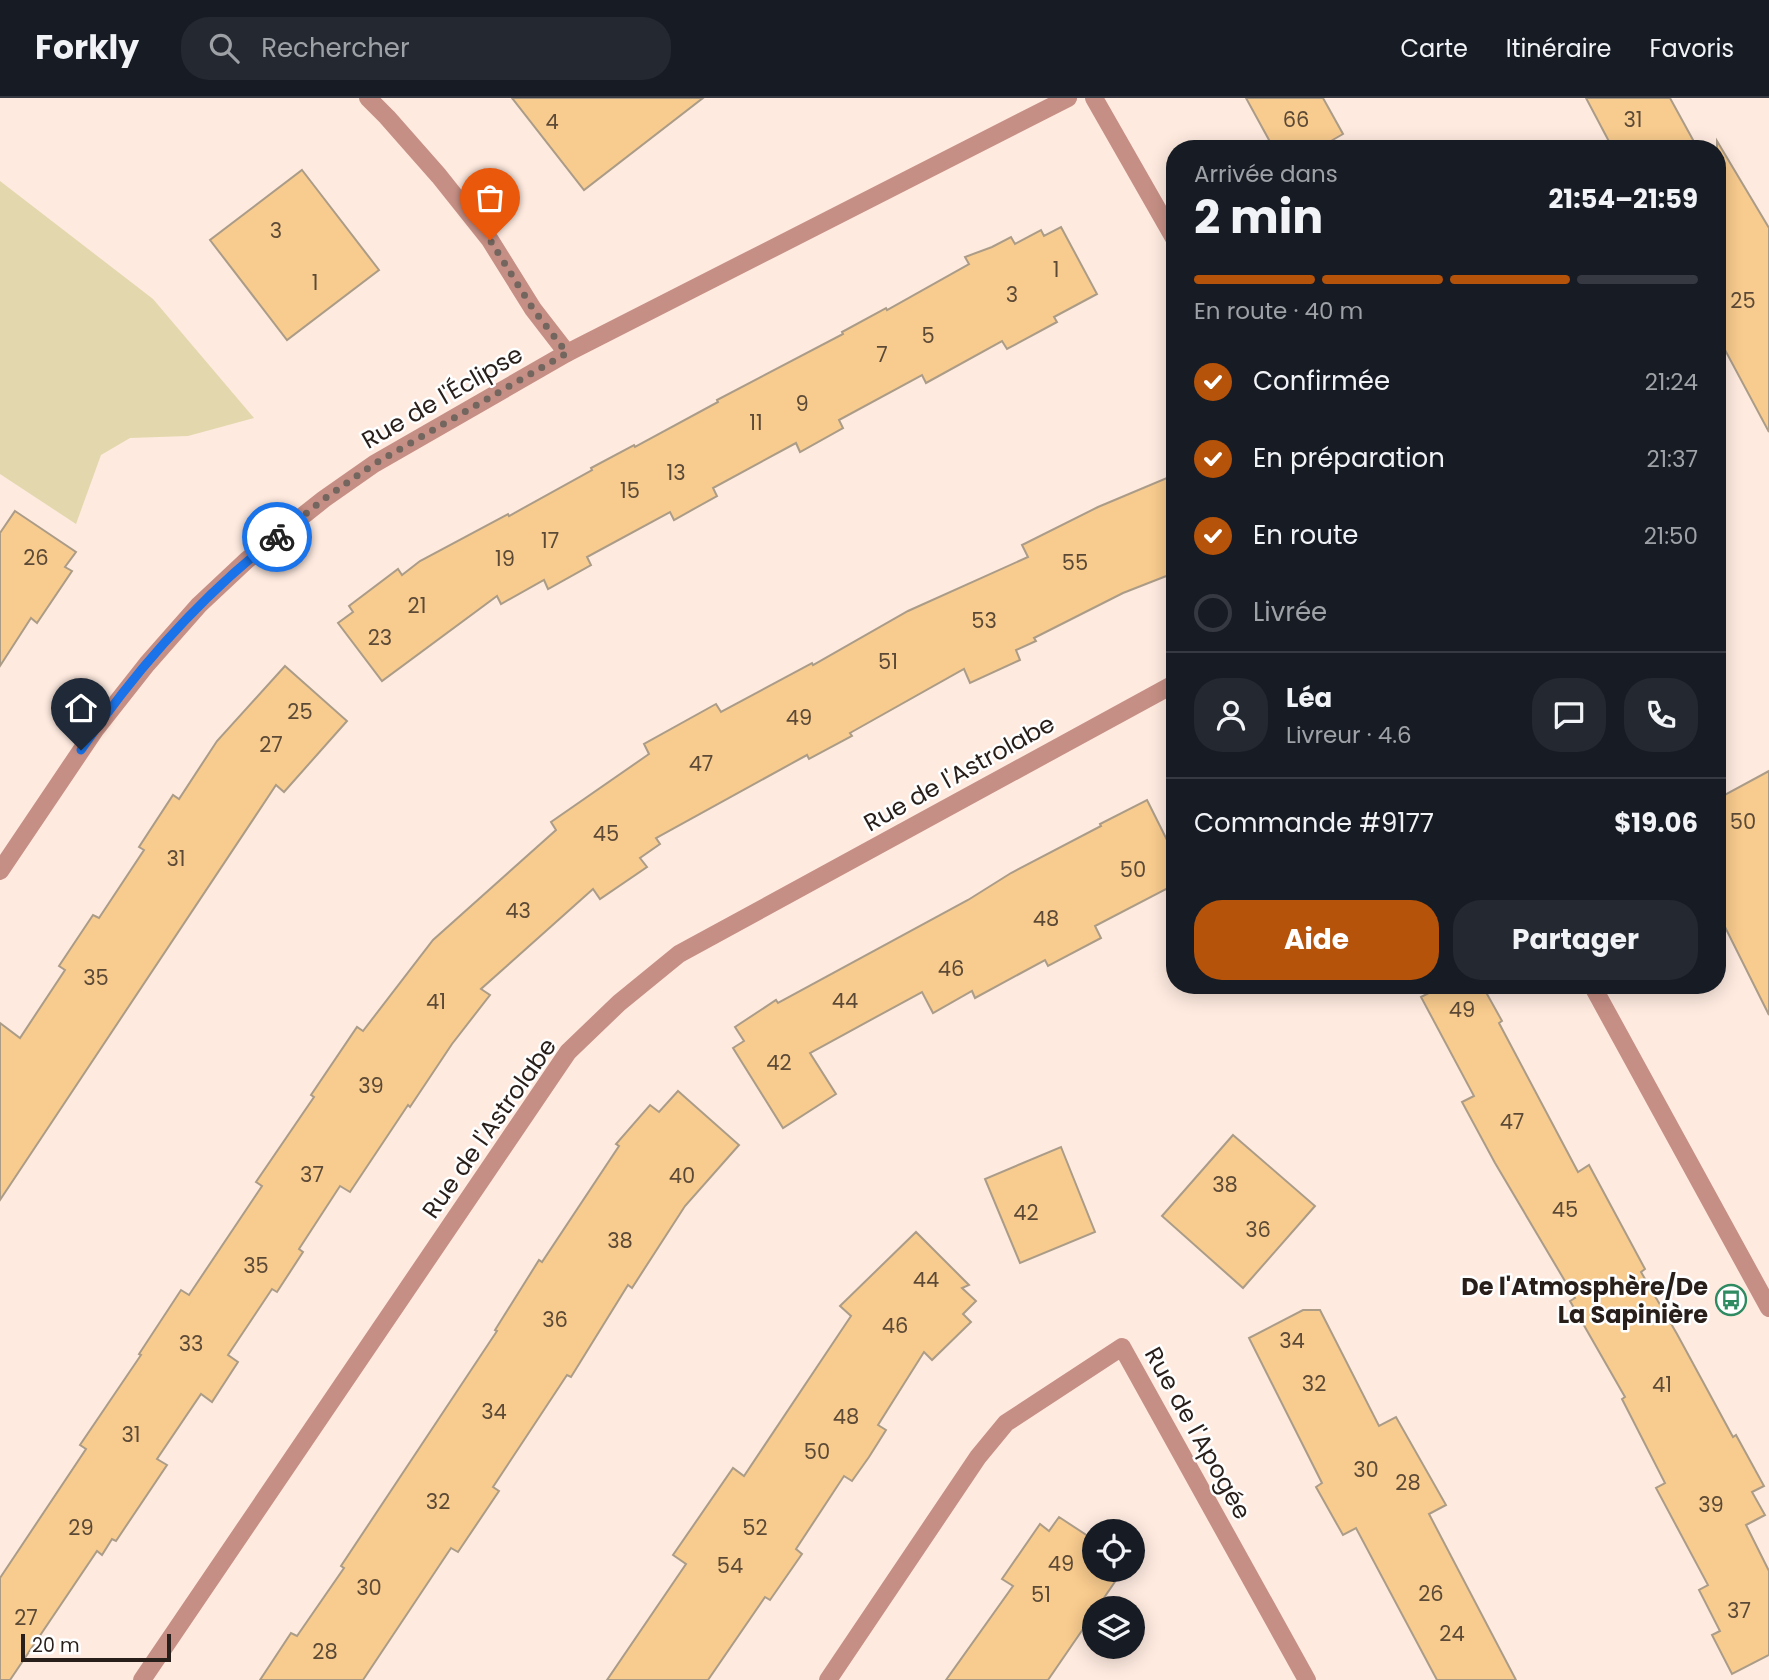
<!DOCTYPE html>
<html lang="fr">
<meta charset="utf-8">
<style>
:root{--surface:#171b24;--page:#242831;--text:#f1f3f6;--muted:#9ea1a6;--line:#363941;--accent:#b45309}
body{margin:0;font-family:Poppins,sans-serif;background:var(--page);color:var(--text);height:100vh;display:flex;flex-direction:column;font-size:26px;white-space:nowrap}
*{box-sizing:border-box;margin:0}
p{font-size:23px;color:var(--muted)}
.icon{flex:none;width:38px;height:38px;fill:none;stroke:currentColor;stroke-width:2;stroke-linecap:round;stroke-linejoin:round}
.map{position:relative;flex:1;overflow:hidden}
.panel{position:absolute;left:1166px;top:42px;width:560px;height:854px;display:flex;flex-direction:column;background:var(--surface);border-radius:28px;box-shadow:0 4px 18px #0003}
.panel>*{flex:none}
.controls{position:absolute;left:1082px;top:1421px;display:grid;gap:14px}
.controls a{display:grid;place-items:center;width:63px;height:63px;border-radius:50%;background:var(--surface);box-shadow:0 4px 18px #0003;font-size:35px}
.scale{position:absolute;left:21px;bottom:18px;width:150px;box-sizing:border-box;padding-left:7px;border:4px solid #281f1a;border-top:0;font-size:19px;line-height:24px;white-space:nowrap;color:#281f1a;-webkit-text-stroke:5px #fff;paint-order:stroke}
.pin{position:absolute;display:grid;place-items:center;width:60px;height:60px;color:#fff;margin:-72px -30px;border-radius:50% 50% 50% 0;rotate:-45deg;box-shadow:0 0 7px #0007}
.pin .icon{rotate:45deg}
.courier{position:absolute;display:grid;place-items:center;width:70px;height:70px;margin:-35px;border:5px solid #1a73e8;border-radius:50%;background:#fff;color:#222;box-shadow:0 2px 9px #0007}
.headline em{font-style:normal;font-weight:700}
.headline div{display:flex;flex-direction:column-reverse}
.headline{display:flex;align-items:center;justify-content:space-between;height:119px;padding:0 28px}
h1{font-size:46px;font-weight:700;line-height:52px}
.bar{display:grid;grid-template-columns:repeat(4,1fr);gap:10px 7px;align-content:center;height:84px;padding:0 28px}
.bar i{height:9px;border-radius:5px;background:var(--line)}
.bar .current{background:var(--accent)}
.bar p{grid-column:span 4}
.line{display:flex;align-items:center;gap:18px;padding:0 28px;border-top:2px solid var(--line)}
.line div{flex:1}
.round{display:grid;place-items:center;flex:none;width:74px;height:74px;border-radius:28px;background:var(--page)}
ol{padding:0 28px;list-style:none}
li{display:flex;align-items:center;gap:21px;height:77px}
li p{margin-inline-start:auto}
li .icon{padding:7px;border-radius:50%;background:var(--accent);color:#fff;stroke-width:4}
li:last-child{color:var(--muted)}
li i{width:38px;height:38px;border:4px solid var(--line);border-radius:50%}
.cta{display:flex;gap:14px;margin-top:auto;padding:14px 28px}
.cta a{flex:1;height:80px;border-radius:28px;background:var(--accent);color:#fff;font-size:28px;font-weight:700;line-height:80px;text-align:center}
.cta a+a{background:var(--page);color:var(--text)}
header{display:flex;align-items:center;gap:42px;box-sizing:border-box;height:98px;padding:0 35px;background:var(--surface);border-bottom:2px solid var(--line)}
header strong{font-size:33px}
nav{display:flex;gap:38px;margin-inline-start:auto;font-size:24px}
.search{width:490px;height:63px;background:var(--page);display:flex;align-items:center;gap:18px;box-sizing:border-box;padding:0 24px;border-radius:28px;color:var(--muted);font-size:26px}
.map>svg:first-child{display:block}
.green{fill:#e3d8ad}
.building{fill:#f8cb8e;stroke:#ab9c88;stroke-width:2}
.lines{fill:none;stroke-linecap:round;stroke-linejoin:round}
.minor{stroke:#c68f85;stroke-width:18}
.done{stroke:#73665f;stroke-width:7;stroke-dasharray:0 12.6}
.route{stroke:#1a73e8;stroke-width:9}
.labels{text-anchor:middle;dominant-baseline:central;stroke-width:5;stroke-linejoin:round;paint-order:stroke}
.number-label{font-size:21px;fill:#5c4a37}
.street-label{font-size:24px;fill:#281f1a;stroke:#fff}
.poi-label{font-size:24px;font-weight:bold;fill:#281f1a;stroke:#fff;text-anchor:end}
</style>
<header>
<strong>Forkly</strong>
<div class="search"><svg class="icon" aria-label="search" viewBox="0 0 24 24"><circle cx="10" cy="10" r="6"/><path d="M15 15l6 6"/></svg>Rechercher</div>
<nav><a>Carte</a><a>Itinéraire</a><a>Favoris</a></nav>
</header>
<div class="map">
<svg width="1769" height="1582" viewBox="0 0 1769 1582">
<rect width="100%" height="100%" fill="#feeadf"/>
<path class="green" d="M0 83 153 201 254 320 188 338 130 340 101 357 76 426 0 376Z"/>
<g class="building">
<path d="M512 0H703L584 92Z"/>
<path d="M1246 0H1323L1343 36 1317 51H1274Z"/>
<path d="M1586 0H1670L1698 51H1613Z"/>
<path d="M1717 43 1769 130V334L1717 237Z"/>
<path d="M302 72 379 172 287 242 210 142Z"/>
<path d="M1061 129 1097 196 1054 219 1057 224 1007 251 1002 243 926 285 922 277 839 322 843 330 800 354 796 345 713 390 717 398 674 422 670 414 587 459 591 467 548 491 544 482 501 506 497 498 382 583 338 525 353 514 349 508 398 471 402 477 420 463 508 416 509 418 592 372 591 370 634 347 635 349 718 304 717 302 843 236 842 234 886 210 887 212 969 166 965 159 992 149 1011 139 1015 146 1041 132 1044 138Z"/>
<path d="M1174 377V475L1123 495 1034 540 1036 543 1016 552 1020 562 970 585 964 571 850 635 852 638 809 661 807 657 656 740 660 746 640 760 647 769 600 801 593 791 481 891 490 897 452 946 410 1009 408 1007 350 1094 340 1088 299 1151 303 1154 277 1194 272 1191 228 1257 238 1264 212 1304 201 1296 157 1361 167 1367 116 1443 112 1441 102 1457 97 1453 10 1582H0V1480L86 1351 80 1347 141 1257 139 1256 181 1192 189 1197 262 1088 256 1084 314 999 311 997 357 929 363 933 433 842 556 732 551 724 649 656 644 646 716 606 721 614 812 565 813 567 908 513 1028 459 1022 447 1098 409Z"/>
<path d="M15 413 76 454 65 469 72 473 37 525 31 520 0 568V435Z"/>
<path d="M285 568 347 623 284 694 276 687 0 1102V925L20 940 65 872 59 868 93 817 99 820 144 752 139 749 173 697 179 701 217 643Z"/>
<path d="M1769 673V917L1717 813V701Z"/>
<path d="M1147 702 1174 756V787L1095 828 1101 840 1048 868 1045 862 975 900 972 893 933 915 922 894 810 955 836 996 783 1030 733 950 744 943 735 929 776 902 778 905 968 802 1011 775 1101 728 1100 726Z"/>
<path d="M1444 887H1482L1502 923 1499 925 1578 1074 1589 1067 1645 1171 1641 1174 1677 1236 1733 1339 1736 1337 1764 1388 1752 1394 1765 1417 1746 1427 1769 1473V1557L1732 1576 1712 1537 1720 1533 1699 1492 1708 1487 1656 1390 1665 1385 1622 1301 1625 1299 1570 1203 1575 1200 1495 1065 1462 1004 1474 998 1421 899Z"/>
<path d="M678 993 739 1047 685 1108 632 1190 628 1187 571 1279 567 1277 493 1389 499 1393 458 1454 451 1450 363 1582H260L291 1535 297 1538 344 1470 341 1468 497 1233 495 1232 539 1162 542 1164 619 1048 616 1046 650 1007 659 1014Z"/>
<path d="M1233 1037 1315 1108 1243 1190 1162 1118Z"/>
<path d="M1061 1049 1095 1134 1020 1165 985 1081Z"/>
<path d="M916 1134 969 1187 962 1190 976 1203 963 1216 971 1224 932 1262 924 1254 878 1327 886 1332 869 1359 852 1383 844 1378 796 1451 802 1456 770 1502 765 1499 708 1582H607L686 1466 673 1457 733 1370 744 1378 851 1218 840 1208Z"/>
<path d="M1303 1212H1320L1379 1328 1396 1319 1446 1407 1429 1416 1516 1582H1437L1356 1430 1343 1437 1316 1389 1322 1385 1249 1240Z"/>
<path d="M1059 1419 1094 1442V1472H1123L1097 1510H1094V1515L1048 1582H946L1013 1488 1002 1481 1040 1426 1049 1433Z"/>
</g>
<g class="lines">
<g class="minor">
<path d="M368 0 387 19 439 78 490 142 533 211 567 255"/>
<path d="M1094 0 1174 140"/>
<path d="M0 773 95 632 147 566 199 507 247 462 324 401 374 366 567 255 1068 0"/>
<path d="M1592 887 1769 1210"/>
<path d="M142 1582 568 954 619 905 679 856 1174 586"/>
<path d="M828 1582 978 1359 1006 1325 1122 1249 1307 1582"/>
</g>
</g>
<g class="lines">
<path class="done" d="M277 439 324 401 374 366 567 255 533 211 490 142"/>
<path class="route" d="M81 652C135 573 201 498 277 439"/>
</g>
<defs>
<g id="bus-ring" transform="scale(1.575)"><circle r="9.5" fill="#fff" stroke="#2e8a61" stroke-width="1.5"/><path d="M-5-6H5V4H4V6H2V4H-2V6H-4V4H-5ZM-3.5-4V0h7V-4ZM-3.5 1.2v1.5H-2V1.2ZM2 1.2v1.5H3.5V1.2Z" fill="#2e8a61"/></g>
</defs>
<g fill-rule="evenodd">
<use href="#bus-ring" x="1731" y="1202"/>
</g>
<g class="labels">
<g class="number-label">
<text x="1296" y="21">66</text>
<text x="1633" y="21">31</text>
<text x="552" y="23">4</text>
<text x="276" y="132">3</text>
<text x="1056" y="171">1</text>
<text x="315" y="184">1</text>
<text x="1012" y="196">3</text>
<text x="1743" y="202">25</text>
<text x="928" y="237">5</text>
<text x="882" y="256">7</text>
<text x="802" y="305">9</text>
<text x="756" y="324">11</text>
<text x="676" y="374">13</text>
<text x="630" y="392">15</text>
<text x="550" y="442">17</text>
<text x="36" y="459">26</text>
<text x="505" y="460">19</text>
<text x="1075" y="464">55</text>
<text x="417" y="507">21</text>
<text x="984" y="522">53</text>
<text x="380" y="539">23</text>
<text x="888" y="563">51</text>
<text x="300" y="613">25</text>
<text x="799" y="619">49</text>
<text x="271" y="646">27</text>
<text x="701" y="665">47</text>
<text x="1743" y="723">50</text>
<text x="606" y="735">45</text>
<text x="176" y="760">31</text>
<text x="1133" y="771">50</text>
<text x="518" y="812">43</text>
<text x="1046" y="820">48</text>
<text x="951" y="870">46</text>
<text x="96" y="879">35</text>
<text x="845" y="902">44</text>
<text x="436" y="903">41</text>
<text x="1462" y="911">49</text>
<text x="779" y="964">42</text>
<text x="371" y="987">39</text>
<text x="1512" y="1023">47</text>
<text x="312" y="1076">37</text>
<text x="682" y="1077">40</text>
<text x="1225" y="1086">38</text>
<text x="1565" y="1111">45</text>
<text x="1026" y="1114">42</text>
<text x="1258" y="1131">36</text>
<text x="620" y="1142">38</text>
<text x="256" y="1167">35</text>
<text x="926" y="1181">44</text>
<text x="555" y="1221">36</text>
<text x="895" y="1227">46</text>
<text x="1292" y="1242">34</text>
<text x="191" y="1245">33</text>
<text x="1314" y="1285">32</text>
<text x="1662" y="1286">41</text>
<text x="494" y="1313">34</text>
<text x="846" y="1318">48</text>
<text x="131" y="1336">31</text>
<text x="817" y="1353">50</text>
<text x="1366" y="1371">30</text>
<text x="1408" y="1384">28</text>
<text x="438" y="1403">32</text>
<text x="1711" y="1406">39</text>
<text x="81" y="1429">29</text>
<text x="755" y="1429">52</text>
<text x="1061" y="1465">49</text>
<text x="730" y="1467">54</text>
<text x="369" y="1489">30</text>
<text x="1431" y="1495">26</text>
<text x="1041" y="1496">51</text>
<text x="1739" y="1512">37</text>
<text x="26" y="1519">27</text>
<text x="1452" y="1535">24</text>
<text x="325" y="1553">28</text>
</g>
<g class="street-label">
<text transform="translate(442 299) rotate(-30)">Rue de l'Éclipse</text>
<text transform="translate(959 675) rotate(-29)">Rue de l'Astrolabe</text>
<text transform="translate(489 1030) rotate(-55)">Rue de l'Astrolabe</text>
<text transform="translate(1198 1335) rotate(61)">Rue de l'Apogée</text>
</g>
<g class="poi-label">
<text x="1708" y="1188">De l'Atmosphère/De<tspan x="1708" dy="28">La Sapinière</tspan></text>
</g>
</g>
</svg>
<div class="controls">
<a><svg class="icon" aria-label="locate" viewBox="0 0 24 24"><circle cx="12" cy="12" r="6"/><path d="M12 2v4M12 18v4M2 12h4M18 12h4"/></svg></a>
<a><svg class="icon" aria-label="layers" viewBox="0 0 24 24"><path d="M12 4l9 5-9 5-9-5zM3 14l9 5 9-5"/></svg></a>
</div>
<div class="scale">20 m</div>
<div class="pin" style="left:490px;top:142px;background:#ea580c"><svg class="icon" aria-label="bag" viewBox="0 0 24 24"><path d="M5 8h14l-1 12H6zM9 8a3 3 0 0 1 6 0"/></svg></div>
<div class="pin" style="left:81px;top:652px;background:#1f2937"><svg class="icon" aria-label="home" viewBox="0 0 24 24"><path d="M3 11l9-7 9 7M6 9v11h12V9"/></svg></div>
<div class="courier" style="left:277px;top:439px"><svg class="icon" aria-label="bike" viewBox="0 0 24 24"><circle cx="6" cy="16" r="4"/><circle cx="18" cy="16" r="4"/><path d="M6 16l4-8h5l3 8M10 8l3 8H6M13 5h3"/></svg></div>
<section class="panel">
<div class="headline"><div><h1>2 min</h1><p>Arrivée dans</p></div><em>21:54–21:59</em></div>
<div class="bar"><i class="current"></i><i class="current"></i><i class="current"></i><i></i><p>En route · 40 m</p></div>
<ol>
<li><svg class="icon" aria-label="check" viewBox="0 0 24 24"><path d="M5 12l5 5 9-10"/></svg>Confirmée<p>21:24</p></li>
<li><svg class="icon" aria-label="check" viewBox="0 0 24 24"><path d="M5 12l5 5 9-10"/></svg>En préparation<p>21:37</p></li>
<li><svg class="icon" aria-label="check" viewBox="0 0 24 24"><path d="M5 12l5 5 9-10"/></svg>En route<p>21:50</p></li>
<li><i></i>Livrée</li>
</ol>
<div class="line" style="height:126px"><a class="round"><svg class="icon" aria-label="person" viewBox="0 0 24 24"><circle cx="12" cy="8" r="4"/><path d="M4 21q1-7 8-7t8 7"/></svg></a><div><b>Léa</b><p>Livreur · 4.6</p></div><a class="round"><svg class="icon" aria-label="chat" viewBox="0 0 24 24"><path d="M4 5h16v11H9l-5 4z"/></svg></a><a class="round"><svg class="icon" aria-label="phone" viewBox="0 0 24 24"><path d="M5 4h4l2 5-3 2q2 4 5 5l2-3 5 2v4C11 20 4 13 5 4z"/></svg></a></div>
<div class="line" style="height:91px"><div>Commande #9177</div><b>$19.06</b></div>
<div class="cta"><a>Aide</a><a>Partager</a></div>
</section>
</div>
